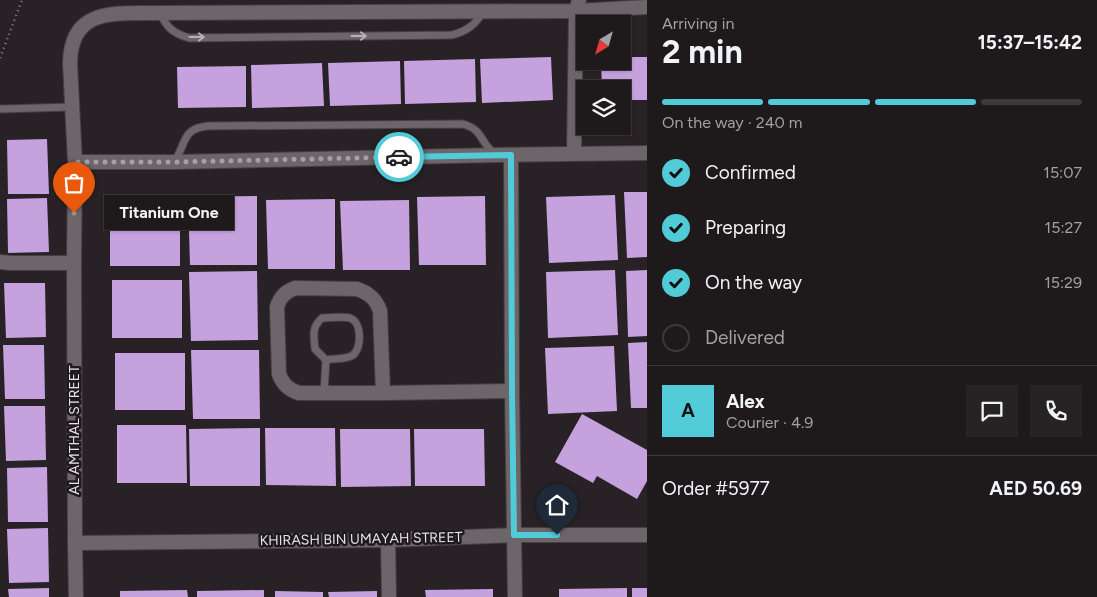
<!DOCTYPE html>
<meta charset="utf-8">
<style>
:root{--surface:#1e1a1c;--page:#262325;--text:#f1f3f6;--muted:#a1a1a3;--line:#3c383b;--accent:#52cbd8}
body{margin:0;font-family:Figtree,sans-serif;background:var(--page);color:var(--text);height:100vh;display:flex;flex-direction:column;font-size:19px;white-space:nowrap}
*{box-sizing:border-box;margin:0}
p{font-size:16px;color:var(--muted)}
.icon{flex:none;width:28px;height:28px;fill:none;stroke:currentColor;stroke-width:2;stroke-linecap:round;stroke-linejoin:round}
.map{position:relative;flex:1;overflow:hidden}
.details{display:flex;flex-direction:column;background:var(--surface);width:450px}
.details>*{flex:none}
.needle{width:32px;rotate:217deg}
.tools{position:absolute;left:576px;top:15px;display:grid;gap:10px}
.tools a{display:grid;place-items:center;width:55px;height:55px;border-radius:0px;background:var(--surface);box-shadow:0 1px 4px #0004,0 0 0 1px var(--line);font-size:25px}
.pin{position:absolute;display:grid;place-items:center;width:42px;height:42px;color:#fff;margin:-51px -21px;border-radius:50% 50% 50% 0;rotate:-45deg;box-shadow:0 0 5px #0007}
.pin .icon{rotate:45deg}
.courier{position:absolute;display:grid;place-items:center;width:50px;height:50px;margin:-25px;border:4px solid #52cbd8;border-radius:50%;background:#fff;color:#222;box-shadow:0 1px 6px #0007}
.bubble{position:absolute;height:35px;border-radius:0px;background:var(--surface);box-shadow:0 1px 4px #0004,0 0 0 1px var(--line);font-size:16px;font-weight:700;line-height:35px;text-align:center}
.overview em{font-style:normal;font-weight:700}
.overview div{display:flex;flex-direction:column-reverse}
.overview{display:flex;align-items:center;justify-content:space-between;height:85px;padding:0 15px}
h1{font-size:32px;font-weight:700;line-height:38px}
.bar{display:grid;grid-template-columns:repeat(4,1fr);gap:8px 5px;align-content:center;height:60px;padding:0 15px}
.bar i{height:6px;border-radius:4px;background:var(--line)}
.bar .active{background:var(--accent)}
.bar p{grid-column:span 4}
.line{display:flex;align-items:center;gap:12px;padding:0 15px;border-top:1px solid var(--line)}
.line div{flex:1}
.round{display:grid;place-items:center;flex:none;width:52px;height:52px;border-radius:0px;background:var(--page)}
ol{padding:0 15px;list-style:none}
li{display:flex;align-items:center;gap:15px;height:55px}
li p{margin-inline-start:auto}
li .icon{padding:5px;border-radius:50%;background:var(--accent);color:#111;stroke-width:4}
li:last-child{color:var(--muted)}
li i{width:28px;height:28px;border:2px solid var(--line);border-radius:50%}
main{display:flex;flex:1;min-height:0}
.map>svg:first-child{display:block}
.building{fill:#c5a1dd}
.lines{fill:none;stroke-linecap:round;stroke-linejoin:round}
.service-casing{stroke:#444043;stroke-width:9}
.minor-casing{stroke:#444043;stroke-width:16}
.path{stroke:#8a8588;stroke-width:2.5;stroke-dasharray:1 4;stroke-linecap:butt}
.service{stroke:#6c6569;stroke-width:7}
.minor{stroke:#6c6569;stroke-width:14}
.oneway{stroke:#b6b1b4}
.done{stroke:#a5a0a3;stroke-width:5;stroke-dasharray:0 9}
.route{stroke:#52cbd8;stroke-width:6}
.labels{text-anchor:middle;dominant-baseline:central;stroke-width:5;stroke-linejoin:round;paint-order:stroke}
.street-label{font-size:14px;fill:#e8e4e6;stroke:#1e191c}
</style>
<main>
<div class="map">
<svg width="647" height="597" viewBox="0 0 647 597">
<rect width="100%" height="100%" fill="#282226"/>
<g class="building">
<path d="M551 57 553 100 482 103 480 59Z"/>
<path d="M622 57H647V100H622V89H602L601 61H622Z"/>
<path d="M475 59 476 102 405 104 404 61Z"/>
<path d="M400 61 401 104 330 106 328 63Z"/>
<path d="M322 63 324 106 252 108 251 65Z"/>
<path d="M246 66V107L178 108 177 67Z"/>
<path d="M47 139 49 194H8L7 140Z"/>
<path d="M624 192H647V257L627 258Z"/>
<path d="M615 195 618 260 549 263 546 197Z"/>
<path d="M257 196V265H190L188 197Z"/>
<path d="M485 196 486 265H419L417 197Z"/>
<path d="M47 198 49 252 8 253 7 199Z"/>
<path d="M335 199V269H268L266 200Z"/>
<path d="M409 200 410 270H343L340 201Z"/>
<rect x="110" y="208" width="70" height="58"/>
<path d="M615 270 618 335 548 338 546 272Z"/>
<path d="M647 270V336L628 337 626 271Z"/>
<path d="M257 271 258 340 191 341 189 272Z"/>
<rect x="112" y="280" width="70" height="58"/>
<path d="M4 283H45L46 337 6 338Z"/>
<path d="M647 342V408H631L628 343Z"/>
<path d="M3 345H44L45 399H5Z"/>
<path d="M614 346 617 411 548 414 545 348Z"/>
<path d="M191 350H259L260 419H193Z"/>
<rect x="115" y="353" width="70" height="57"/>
<path d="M4 406H45L46 460 6 461Z"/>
<path d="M582 414 647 450V481L637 499 597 476 593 483 555 462Z"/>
<path d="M117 425H186L187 483H117Z"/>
<path d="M260 428V486H190L189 429Z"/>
<path d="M265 428H335L336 486 266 485Z"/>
<path d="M340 429H410L411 486 341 487Z"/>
<path d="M414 429H484L485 486H415Z"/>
<path d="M47 467 48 522H8L7 468Z"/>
<path d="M48 528 49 582 9 583 7 529Z"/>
<path d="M49 588V597H9L8 589Z"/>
<path d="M627 588V597H559V589Z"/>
<rect x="632" y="588" width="15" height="9"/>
<path d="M493 589V597H426L425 590Z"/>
<path d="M187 590 188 597H120V591Z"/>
<path d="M264 590V597H197V591Z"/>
<path d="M275 591 323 592V597H275Z"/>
<path d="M377 591V597H329L328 592Z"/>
</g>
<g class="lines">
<g class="service-casing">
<g id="service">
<path d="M160 13C167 28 173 33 189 38L452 35C467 31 475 25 483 12"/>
<path d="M0 109 72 107"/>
<path d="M174 162C186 146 181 128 208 126L463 124C484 130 480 143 494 153"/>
<path d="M324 393 326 360 315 349C314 336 311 328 322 318 329 318 343 316 350 318 362 322 362 348 353 355 346 360 334 358 326 360"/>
</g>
</g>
<g class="minor-casing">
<g id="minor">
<path d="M574 153 576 11 579 0"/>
<path d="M511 155 512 391 515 597"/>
<path d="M75 162H174L497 155 647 153"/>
<path d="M0 262 11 263H74"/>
<path d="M295 288 357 289C369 293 376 299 380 311L383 393H299C289 390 283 385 279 374L277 307C280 297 285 292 295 288Z"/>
<path d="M383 393 512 391"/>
<path d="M388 540 389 597"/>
<path d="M75 543 388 540 514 535H647"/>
<path d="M76 597 75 543 74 263 75 162 70 63C71 6 117 14 159 13L576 11 647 7"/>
</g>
</g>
<path class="path" d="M0 58 22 0"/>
<use href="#service" class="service"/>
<use href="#minor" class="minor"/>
</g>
<defs><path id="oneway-shaft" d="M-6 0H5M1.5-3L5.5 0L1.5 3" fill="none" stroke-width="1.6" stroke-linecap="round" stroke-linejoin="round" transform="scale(1.25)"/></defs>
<g class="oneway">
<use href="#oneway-shaft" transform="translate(359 36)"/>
<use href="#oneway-shaft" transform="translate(197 37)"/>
</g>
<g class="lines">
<path class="done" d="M74 213 75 162H174L399 157"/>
<path class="route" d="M399 157 511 155 512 391 514 535H557"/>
</g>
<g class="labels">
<g class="street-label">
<text transform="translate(74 430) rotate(-90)">AL AMTHAL STREET</text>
<text transform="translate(361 539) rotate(-1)">KHIRASH BIN UMAYAH STREET</text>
</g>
</g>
</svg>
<div class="tools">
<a><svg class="needle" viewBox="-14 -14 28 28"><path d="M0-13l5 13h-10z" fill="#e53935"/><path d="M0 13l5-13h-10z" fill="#a1a1a3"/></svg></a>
<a><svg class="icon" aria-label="layers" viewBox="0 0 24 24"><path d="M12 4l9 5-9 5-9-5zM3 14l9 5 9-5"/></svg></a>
</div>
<div class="pin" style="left:74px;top:213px;background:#ea580c"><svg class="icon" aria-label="bag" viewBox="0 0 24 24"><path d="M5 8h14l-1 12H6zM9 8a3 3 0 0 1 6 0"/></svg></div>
<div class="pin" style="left:557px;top:535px;background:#1f2937"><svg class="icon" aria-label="home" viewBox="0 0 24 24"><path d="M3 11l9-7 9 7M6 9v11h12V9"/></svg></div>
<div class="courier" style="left:399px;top:157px"><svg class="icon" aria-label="car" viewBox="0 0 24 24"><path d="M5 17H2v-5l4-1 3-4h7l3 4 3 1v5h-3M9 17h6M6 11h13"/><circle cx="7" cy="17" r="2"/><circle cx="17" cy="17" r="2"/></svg></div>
<div class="bubble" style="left:104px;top:195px;width:130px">Titanium One</div>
</div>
<section class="details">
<div class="overview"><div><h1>2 min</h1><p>Arriving in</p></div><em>15:37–15:42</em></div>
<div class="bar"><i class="active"></i><i class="active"></i><i class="active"></i><i></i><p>On the way · 240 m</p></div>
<ol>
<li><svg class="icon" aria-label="check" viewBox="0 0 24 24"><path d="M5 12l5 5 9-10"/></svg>Confirmed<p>15:07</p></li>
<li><svg class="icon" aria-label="check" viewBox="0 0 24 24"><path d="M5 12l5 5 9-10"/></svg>Preparing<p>15:27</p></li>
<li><svg class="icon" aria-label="check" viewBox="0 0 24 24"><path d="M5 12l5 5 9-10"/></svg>On the way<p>15:29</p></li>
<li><i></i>Delivered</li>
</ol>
<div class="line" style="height:90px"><b class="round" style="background:var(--accent);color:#111">A</b><div><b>Alex</b><p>Courier · 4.9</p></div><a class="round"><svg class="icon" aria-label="chat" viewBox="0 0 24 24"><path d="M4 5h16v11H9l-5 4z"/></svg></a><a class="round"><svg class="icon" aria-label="phone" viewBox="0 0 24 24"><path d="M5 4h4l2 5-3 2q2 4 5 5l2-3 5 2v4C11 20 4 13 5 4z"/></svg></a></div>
<div class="line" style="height:65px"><div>Order #5977</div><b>AED 50.69</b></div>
</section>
</main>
